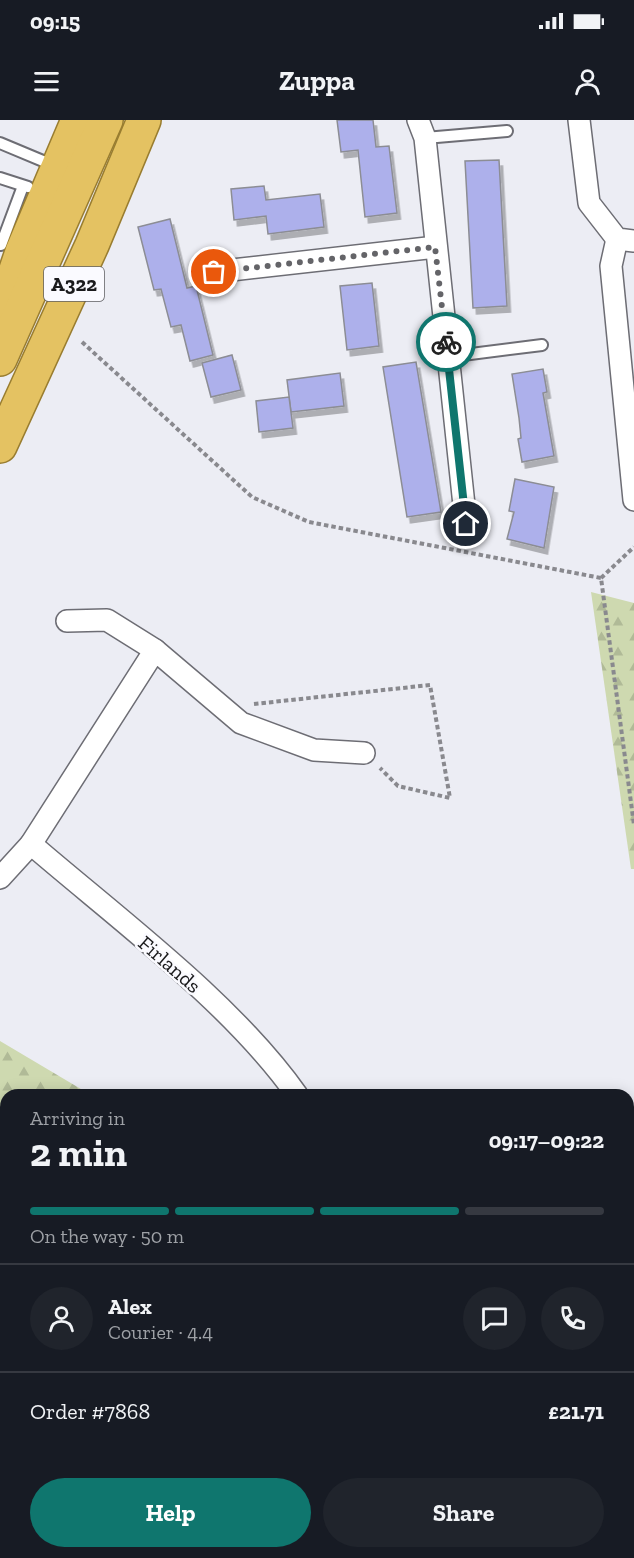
<!DOCTYPE html>
<meta charset="utf-8">
<style>
:root{--surface:#171b24;--page:#20242c;--text:#f1f3f6;--muted:#9ea1a6;--line:#363941;--accent:#0f766e}
body{margin:0;font-family:"Zilla Slab",serif;background:var(--page);color:var(--text);height:100vh;display:flex;flex-direction:column;font-size:22px;white-space:nowrap}
*{box-sizing:border-box;margin:0}
p{font-size:20px;color:var(--muted)}
.icon{flex:none;width:33px;height:33px;fill:none;stroke:currentColor;stroke-width:2;stroke-linecap:round;stroke-linejoin:round}
.map{position:relative;flex:1;overflow:hidden}
.side{position:absolute;left:0px;top:969px;width:634px;height:470px;display:flex;flex-direction:column;background:var(--surface);border-radius:18px 18px 0 0;box-shadow:0 3px 15px #0003}
.side>*{flex:none}
.pin{position:absolute;display:grid;place-items:center;width:51px;height:51px;color:#fff;margin:-26px;border:3px solid #fff;border-radius:50%;box-shadow:0 2px 6px #0007}
.courier{position:absolute;display:grid;place-items:center;width:60px;height:60px;margin:-30px;border:4px solid #0f766e;border-radius:50%;background:#fff;color:#222;box-shadow:0 2px 8px #0007}
.head em{font-style:normal;font-weight:700}
.head div{display:flex;flex-direction:column-reverse}
.head{display:flex;align-items:center;justify-content:space-between;height:102px;padding:0 30px}
h1{font-size:39px;font-weight:700;line-height:45px}
.bar{display:grid;grid-template-columns:repeat(4,1fr);gap:9px 6px;align-content:center;height:72px;padding:0 30px}
.bar i{height:8px;border-radius:4px;background:var(--line)}
.bar .selected{background:var(--accent)}
.bar p{grid-column:span 4}
.line{display:flex;align-items:center;gap:15px;padding:0 30px;border-top:2px solid var(--line)}
.line div{flex:1}
.round{display:grid;place-items:center;flex:none;width:63px;height:63px;border-radius:32px;background:var(--page)}
.cta{display:flex;gap:12px;margin-top:auto;padding:12px 30px}
.cta a{flex:1;height:69px;border-radius:36px;background:var(--accent);color:#fff;font-size:24px;font-weight:700;line-height:69px;text-align:center}
.cta a+a{background:var(--page);color:var(--text)}
.status{display:flex;justify-content:space-between;align-items:center;height:42px;padding:0 30px;background:var(--surface);direction:ltr}
.status svg{height:16px;fill:currentColor}
header{display:flex;justify-content:space-between;align-items:center;height:78px;padding:0 30px;background:var(--surface);font-size:27px;font-weight:700}
.map>svg:first-child{display:block}
.forest{fill:url(#forest-firs)}
.building{fill:#adb0eb;stroke:#8c8d94;stroke-width:1.5;filter:url(#shadow)}
.lines{fill:none;stroke-linecap:round;stroke-linejoin:round}
.service-casing{stroke:#6d6d74;stroke-width:14}
.minor-casing{stroke:#6d6d74;stroke-width:24}
.tertiary-casing{stroke:#6d6d74;stroke-width:30}
.trunk-casing{stroke:#997d30;stroke-width:36}
.path{stroke:#89898e;stroke-width:4;stroke-dasharray:4.5 3;stroke-linecap:butt}
.service{stroke:#fff;stroke-width:10}
.minor{stroke:#fff;stroke-width:21}
.tertiary{stroke:#fff;stroke-width:27}
.trunk{stroke:#e4c262;stroke-width:33}
.done{stroke:#646468;stroke-width:6;stroke-dasharray:0 10.8}
.route{stroke:#0f766e;stroke-width:8}
.labels{text-anchor:middle;dominant-baseline:central;stroke-width:5;stroke-linejoin:round;paint-order:stroke}
.shield{fill:#fafaff;stroke:#5d5d60;stroke-width:1.5}
.shield-label{font-size:20px;font-weight:bold;fill:#1a1a1c}
.street-label{font-size:21px;fill:#1a1a1c;stroke:#fafaff}
</style>
<div class="status"><b>09:15</b><svg viewBox="0 0 49 12"><path d="M0 12V9h3v3zM5 12V6h3v6zM10 12V3h3v9zM15 12V0h3v12zM26 1h20v11H26zM47 4h2v5h-2z"/></svg></div>
<header><svg class="icon" aria-label="menu" viewBox="0 0 24 24"><path d="M4 6h16M4 12h16M4 18h16"/></svg>Zuppa<svg class="icon" aria-label="person" viewBox="0 0 24 24"><circle cx="12" cy="8" r="4"/><path d="M4 21q1-7 8-7t8 7"/></svg></header>
<div class="map">
<svg width="634" height="1438" viewBox="0 0 634 1438">
<defs>
<pattern id="forest-firs" width="22" height="20" patternUnits="userSpaceOnUse" patternTransform="scale(1.5)"><rect width="22" height="20" fill="#ced9b0"/><path d="M5 1l3.5 6h-7zM16 11l3.5 6h-7z" fill="#b0ba97"/></pattern>
<filter id="shadow"><feDropShadow dx="3.5" dy="6" stdDeviation="0" flood-color="#0004"/></filter>
</defs>
<rect width="100%" height="100%" fill="#ecedf4"/>
<g class="forest">
<path d="M591 472 634 483V749H631Z"/>
<path d="M0 921 91 975H6V1336H0Z"/>
</g>
<g class="building">
<path d="M337 0H373L376 27 389 26 397 93 365 97 358 30 341 32Z"/>
<path d="M499 40 507 186 473 188 465 41Z"/>
<path d="M264 66 266 80 320 74 324 107 268 114 266 96 234 100 231 69Z"/>
<path d="M170 99 187 168 196 166 213 235 190 241 181 205 171 207 161 169 154 170 138 107Z"/>
<path d="M372 163 379 226 347 230 340 166Z"/>
<path d="M232 235 241 270 211 277 202 243Z"/>
<path d="M416 242 441 392 407 397 383 247Z"/>
<path d="M543 249 547 272 543 273 554 336 522 342 518 319 521 318 519 298 512 254Z"/>
<path d="M340 253 344 286 291 292 287 260Z"/>
<path d="M289 277 293 308 259 312 256 281Z"/>
<path d="M515 359 554 367 544 428 507 419 514 392 509 391Z"/>
</g>
<g class="lines">
<g class="service-casing">
<g id="service">
<path d="M425 18 507 11"/>
<path d="M0 23 55 46"/>
<path d="M0 58 28 67"/>
<path d="M1 125 23 66"/>
<path d="M447 237 542 225"/>
</g>
</g>
<g class="minor-casing">
<g id="minor">
<path d="M418 0 425 18 466 404"/>
<path d="M579 0 589 83 617 119 634 121"/>
<path d="M617 119 611 146 634 380"/>
<path d="M214 152 436 127"/>
<path d="M67 501 107 500 155 530"/>
<path d="M31 724 155 530 241 603 314 630 364 633"/>
<path d="M0 758 31 724C118 799 231 882 297 975"/>
<path d="M628 1020 634 1018"/>
</g>
</g>
<g class="tertiary-casing">
<g id="tertiary">
<path d="M0 1428H6"/>
<path d="M55 1432 65 1438"/>
<path d="M207 1432 212 1438"/>
<path d="M109 1438 119 1432"/>
</g>
</g>
<g class="trunk-casing">
<g id="trunk">
<path d="M1 194 22 132 78 0"/>
<path d="M0 239 106 0"/>
<path d="M0 326 92 125 144 0"/>
</g>
</g>
<g class="path">
<path d="M82 222 252 377 309 402 601 458 634 705"/>
<path d="M601 458 634 427"/>
<path d="M254 584 430 565 450 678 398 666 380 648"/>
<path d="M0 1352 6 1351"/>
</g>
<use href="#service" class="service"/>
<use href="#minor" class="minor"/>
<use href="#tertiary" class="tertiary"/>
<use href="#trunk" class="trunk"/>
</g>
<g class="lines">
<path class="done" d="M214 152 435 127 446 222"/>
<path class="route" d="M446 222 466 404"/>
</g>
<g class="labels">
<rect class="shield" x="44" y="147" width="60" height="34" rx="4.5"/>
<g class="shield-label">
<text x="74" y="164">A322</text>
</g>
<g class="street-label">
<text transform="translate(170 844) rotate(41)">Firlands</text>
</g>
</g>
</svg>
<div class="pin" style="left:214px;top:152px;background:#ea580c"><svg class="icon" aria-label="bag" viewBox="0 0 24 24"><path d="M5 8h14l-1 12H6zM9 8a3 3 0 0 1 6 0"/></svg></div>
<div class="pin" style="left:466px;top:404px;background:#1f2937"><svg class="icon" aria-label="home" viewBox="0 0 24 24"><path d="M3 11l9-7 9 7M6 9v11h12V9"/></svg></div>
<div class="courier" style="left:446px;top:222px"><svg class="icon" aria-label="bike" viewBox="0 0 24 24"><circle cx="6" cy="16" r="4"/><circle cx="18" cy="16" r="4"/><path d="M6 16l4-8h5l3 8M10 8l3 8H6M13 5h3"/></svg></div>
<section class="side">
<div class="head"><div><h1>2 min</h1><p>Arriving in</p></div><em>09:17–09:22</em></div>
<div class="bar"><i class="selected"></i><i class="selected"></i><i class="selected"></i><i></i><p>On the way · 50 m</p></div>
<div class="line" style="height:108px"><a class="round"><svg class="icon" aria-label="person" viewBox="0 0 24 24"><circle cx="12" cy="8" r="4"/><path d="M4 21q1-7 8-7t8 7"/></svg></a><div><b>Alex</b><p>Courier · 4.4</p></div><a class="round"><svg class="icon" aria-label="chat" viewBox="0 0 24 24"><path d="M4 5h16v11H9l-5 4z"/></svg></a><a class="round"><svg class="icon" aria-label="phone" viewBox="0 0 24 24"><path d="M5 4h4l2 5-3 2q2 4 5 5l2-3 5 2v4C11 20 4 13 5 4z"/></svg></a></div>
<div class="line" style="height:78px"><div>Order #7868</div><b>£21.71</b></div>
<div class="cta"><a>Help</a><a>Share</a></div>
</section>
</div>
